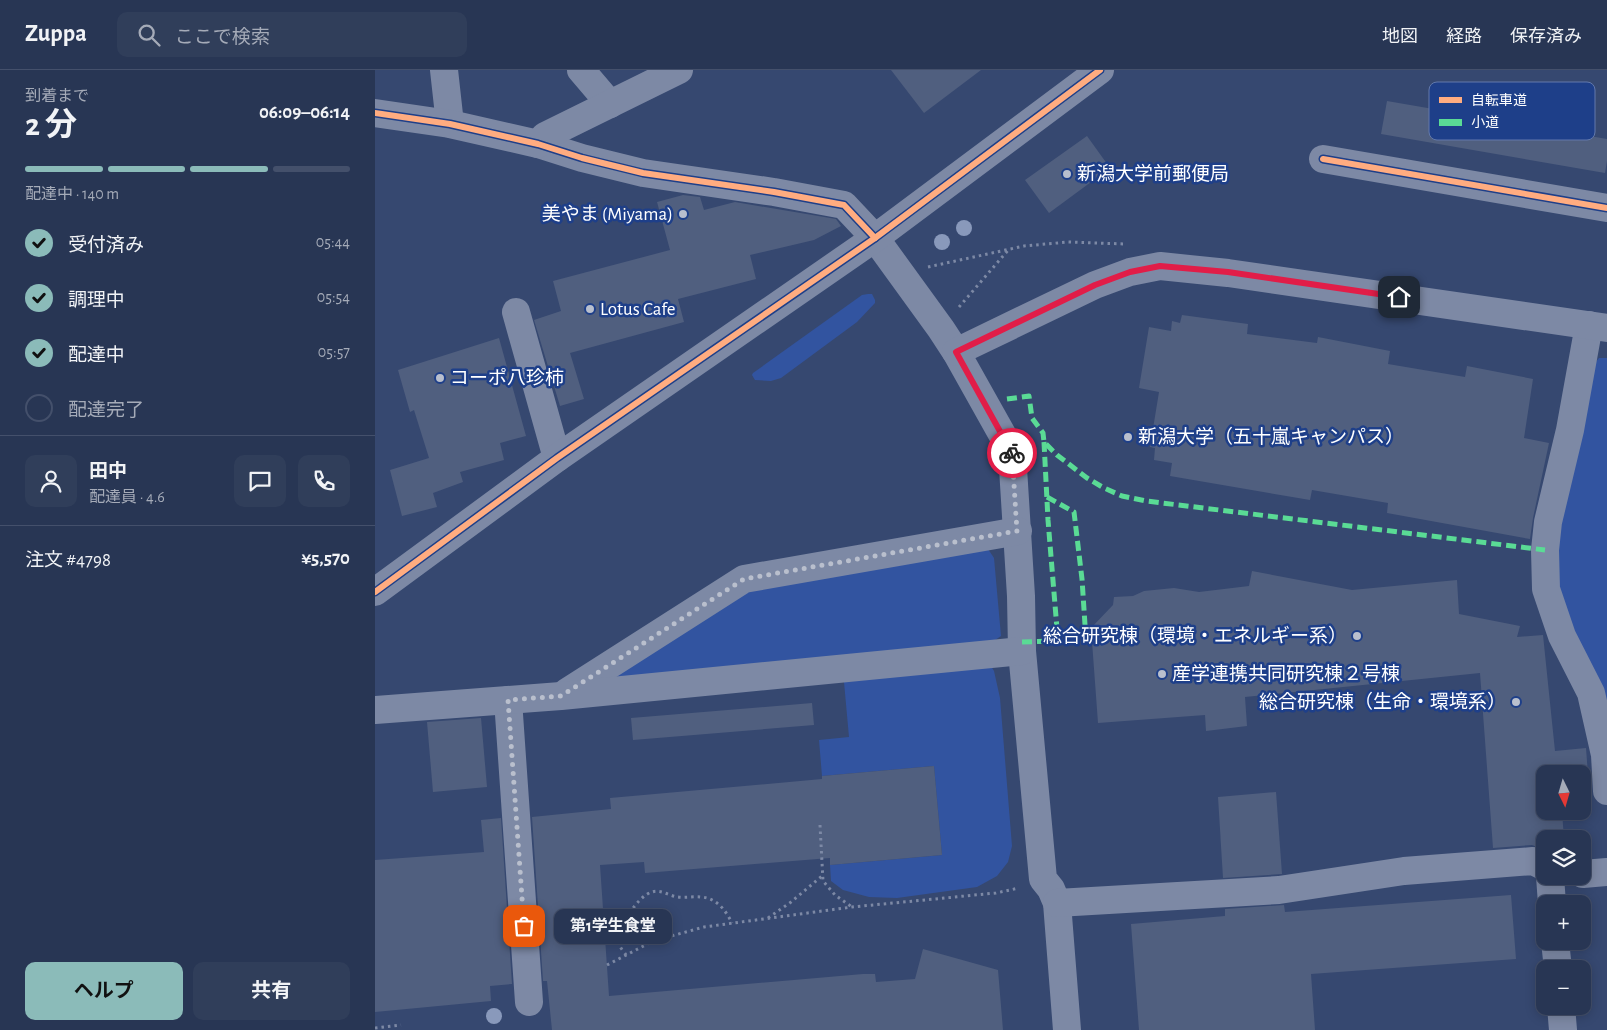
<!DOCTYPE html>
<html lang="ja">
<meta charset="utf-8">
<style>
:root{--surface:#283654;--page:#303e5a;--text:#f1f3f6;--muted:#a5abb8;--line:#44506b;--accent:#8bbbb9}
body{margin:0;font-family:"Alegreya Sans","Noto Sans JP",sans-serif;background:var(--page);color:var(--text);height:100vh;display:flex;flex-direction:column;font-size:19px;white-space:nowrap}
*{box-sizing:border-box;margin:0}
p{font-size:16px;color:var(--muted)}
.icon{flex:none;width:28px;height:28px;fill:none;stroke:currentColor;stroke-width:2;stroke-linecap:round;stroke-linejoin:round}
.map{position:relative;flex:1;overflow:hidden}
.drawer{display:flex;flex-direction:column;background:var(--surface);width:375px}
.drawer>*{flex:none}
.needle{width:32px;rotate:175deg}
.tools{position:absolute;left:1161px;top:695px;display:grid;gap:10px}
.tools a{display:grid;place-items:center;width:55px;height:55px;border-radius:10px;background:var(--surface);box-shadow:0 2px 12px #0003,0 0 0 1px var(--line);font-size:25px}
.pin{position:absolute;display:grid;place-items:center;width:42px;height:42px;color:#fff;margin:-21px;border-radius:10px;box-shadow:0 2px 8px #0006}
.courier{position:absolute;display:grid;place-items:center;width:50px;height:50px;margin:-25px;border:4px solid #e11d48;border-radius:50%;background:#fff;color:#222;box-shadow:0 1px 6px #0007}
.bubble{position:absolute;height:35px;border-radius:10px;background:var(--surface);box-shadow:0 2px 12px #0003,0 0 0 1px var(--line);font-size:16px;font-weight:700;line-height:35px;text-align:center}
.head em{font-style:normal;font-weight:700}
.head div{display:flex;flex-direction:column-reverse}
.head{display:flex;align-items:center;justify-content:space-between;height:85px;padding:0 25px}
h1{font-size:32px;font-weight:700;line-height:38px}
.bar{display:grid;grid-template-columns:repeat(4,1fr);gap:8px 5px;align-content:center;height:60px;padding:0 25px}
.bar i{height:6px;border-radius:4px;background:var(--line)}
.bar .on{background:var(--accent)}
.bar p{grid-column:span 4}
.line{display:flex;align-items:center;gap:12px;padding:0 25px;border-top:1px solid var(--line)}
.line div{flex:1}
.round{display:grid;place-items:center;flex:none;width:52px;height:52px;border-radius:10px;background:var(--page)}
ol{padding:0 25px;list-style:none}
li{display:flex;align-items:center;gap:15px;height:55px}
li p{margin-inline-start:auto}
li .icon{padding:5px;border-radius:50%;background:var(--accent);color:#111;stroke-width:4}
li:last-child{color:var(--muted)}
li i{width:28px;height:28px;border:2px solid var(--line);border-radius:50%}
.cta{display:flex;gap:10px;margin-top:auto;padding:10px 25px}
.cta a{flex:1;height:58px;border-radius:10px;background:var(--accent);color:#111;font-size:20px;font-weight:700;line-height:58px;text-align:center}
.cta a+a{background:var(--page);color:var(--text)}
header{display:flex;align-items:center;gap:30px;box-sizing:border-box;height:70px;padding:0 25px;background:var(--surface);border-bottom:1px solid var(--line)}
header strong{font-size:24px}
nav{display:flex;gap:28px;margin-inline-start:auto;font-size:18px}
.search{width:350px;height:45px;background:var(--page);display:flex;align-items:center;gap:12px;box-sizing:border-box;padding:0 18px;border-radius:10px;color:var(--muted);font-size:19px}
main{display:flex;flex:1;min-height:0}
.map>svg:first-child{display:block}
.green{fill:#3254a0}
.building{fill:#505f7f}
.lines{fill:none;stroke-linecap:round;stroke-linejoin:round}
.path{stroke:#7d89a5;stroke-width:3;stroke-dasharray:2.5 4;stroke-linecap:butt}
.minor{stroke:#7d89a5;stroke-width:28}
.quiet{stroke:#5adb95;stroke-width:5;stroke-dasharray:10 5;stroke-linecap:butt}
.cycleway-casing{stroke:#1e3f89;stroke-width:9}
.cycleway{stroke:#ffac80;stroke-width:6}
.tree{fill:#8999bb}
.done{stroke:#b9bfcd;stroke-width:5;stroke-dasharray:0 9}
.route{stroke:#e11d48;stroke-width:6}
.poi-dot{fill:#b9bfcd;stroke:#1e3f89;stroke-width:2}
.labels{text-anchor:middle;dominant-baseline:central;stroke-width:5;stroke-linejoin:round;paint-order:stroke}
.poi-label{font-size:19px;fill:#fff;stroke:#1e3f89;text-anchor:start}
.key{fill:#1e3f89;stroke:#6279ac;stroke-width:1}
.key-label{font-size:14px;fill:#fff}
</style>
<header>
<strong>Zuppa</strong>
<div class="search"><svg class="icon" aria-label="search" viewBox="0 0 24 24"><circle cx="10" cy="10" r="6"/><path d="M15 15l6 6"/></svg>ここで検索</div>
<nav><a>地図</a><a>経路</a><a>保存済み</a></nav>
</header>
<main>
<section class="drawer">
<div class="head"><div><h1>2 分</h1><p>到着まで</p></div><em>06:09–06:14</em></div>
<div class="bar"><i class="on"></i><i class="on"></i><i class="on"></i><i></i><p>配達中 · 140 m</p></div>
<ol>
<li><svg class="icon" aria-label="check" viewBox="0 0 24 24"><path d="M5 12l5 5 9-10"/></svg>受付済み<p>05:44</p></li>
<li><svg class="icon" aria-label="check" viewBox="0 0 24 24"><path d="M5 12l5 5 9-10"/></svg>調理中<p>05:54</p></li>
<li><svg class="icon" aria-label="check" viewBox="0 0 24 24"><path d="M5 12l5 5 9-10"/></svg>配達中<p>05:57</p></li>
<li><i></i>配達完了</li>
</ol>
<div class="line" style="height:90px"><a class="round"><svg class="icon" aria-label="person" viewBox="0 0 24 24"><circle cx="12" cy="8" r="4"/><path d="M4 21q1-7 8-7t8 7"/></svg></a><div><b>田中</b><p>配達員 · 4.6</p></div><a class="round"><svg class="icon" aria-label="chat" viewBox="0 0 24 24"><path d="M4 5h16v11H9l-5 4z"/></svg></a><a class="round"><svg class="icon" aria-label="phone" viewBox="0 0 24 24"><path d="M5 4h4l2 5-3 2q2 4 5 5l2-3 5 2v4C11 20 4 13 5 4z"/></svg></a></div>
<div class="line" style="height:65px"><div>注文 #4798</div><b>¥5,570</b></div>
<div class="cta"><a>ヘルプ</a><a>共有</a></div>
</section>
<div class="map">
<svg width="1232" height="960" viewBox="0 0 1232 960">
<rect width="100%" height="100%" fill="#364870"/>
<g class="green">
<path d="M493 224H497L500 230V233L482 252 406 308 396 311 380 310 377 305 378 303 487 225Z"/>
<path d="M1224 288H1232V652L1182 518 1183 459 1219 294Z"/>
<path d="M611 476 619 488 626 566 607 579 210 617 375 513Z"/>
<path d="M616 596 619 601 625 628 637 776 633 792 622 806 602 817 522 828 494 827 468 820 456 811 455 795 567 785 559 696 447 706 444 670 474 667 469 612Z"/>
</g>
<g class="building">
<path d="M516 0H606L549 43Z"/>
<path d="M1012 31 1232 69V91L1230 103 1006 64Z"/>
<path d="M712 66 735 98 674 143 650 110Z"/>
<path d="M308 125 325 127 329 140 360 132 461 149 466 156 439 170 375 185 381 209 303 229 309 252 195 283 209 329 185 336 159 250 186 241 178 211 295 180 282 132Z"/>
<path d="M807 245 873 254 872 264 942 273 943 267 1015 281 1013 294 1090 307 1092 296 1158 309 1149 368 1174 373 1158 448 1155 469 1012 443 1013 433 937 420 935 430 795 406 797 393 779 390 780 378 775 377 784 322 764 318 774 257 796 261 797 251 805 253Z"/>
<path d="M124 268 151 366 125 373 129 390 85 402 88 412 58 423 62 437 27 446 15 400 54 388 39 340 35 342 23 300Z"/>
<path d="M877 501 977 520 1082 510 1084 544 1145 556 1142 567 1168 565 1180 681 1211 678 1214 718H1208V704H1170V741H1187L1189 769H1170V780L1157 775 1118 778 1105 603 870 627 872 656 831 661 830 645 723 653 716 558 738 535 739 527 758 526 769 521 799 518 824 522 874 516Z"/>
<path d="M437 633 439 655 258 670 256 648Z"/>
<path d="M106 648 112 717 58 722 52 652Z"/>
<path d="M559 696 567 785 455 795V788L270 803 269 792 225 795 234 926 488 904H500L501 912 540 909 548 879 623 900 628 960H177L172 911H168L157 747 236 739 235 728 447 709V706Z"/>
<path d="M901 722 907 804 848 808 843 727Z"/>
<path d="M126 748 137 914 115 916 116 931 0 942V790L109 782 106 750Z"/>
<path d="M1136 825 1141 889 936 904 940 960H764L756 854 850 846V839L909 835 910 842Z"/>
</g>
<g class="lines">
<g class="path">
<path d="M553 197 649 176 693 172 750 174"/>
<path d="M584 237 635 178"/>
<path d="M445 755 448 811 460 825 477 837"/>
<path d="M393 848 416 832 447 806"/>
<path d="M251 885C250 883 246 879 245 876 241 860 262 826 277 822 286 819 294 826 303 827 311 828 319 826 326 827 342 828 351 841 357 853"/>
<path d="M232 895 278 871 329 857 477 837 621 823 644 818"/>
<path d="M0 958 26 955"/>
</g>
<g class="minor">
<path d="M69 0 75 54"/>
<path d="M206 0 235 34"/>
<path d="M0 43 75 54 163 74 207 88 268 103 399 122 469 135 500 168 566 259 581 282 637 382 646 526 647 581 668 809 676 819 682 833 692 960"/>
<path d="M163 74 170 66 304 0"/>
<path d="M948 89 1232 138"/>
<path d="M141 242 182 388"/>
<path d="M1214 255 1195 360 1173 452 1170 480 1171 519 1187 566 1216 623 1230 685 1232 721"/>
<path d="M581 282 720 215 755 202 785 196 853 203 1232 258"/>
<path d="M0 522 182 388 500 168 725 0"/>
<path d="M192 622 369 509 643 461"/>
<path d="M133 630 154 932"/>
<path d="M0 640 186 626 647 581"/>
<path d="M1208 804 1232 802"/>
<path d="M1175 806 1177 834"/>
<path d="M682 833 904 820 1029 801 1158 791 1170 797"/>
<path d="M1180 871 1183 899"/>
<path d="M1186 936 1188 960"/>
</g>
<g class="quiet">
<path d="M632 329 654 326 657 348 668 363 669 372 682 385 712 408 729 418 747 426 771 431 1170 480"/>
<path d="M669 372 673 450 683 571"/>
<path d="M672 427 699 442 707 509 711 570"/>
<path d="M647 572 717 570"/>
</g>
<g class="cycleway-casing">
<g id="cycleway">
<path d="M0 43 75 54 163 74 207 88 268 103 399 122 469 135 500 168"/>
<path d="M948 89 1232 138"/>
<path d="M0 522 182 388 500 168 725 0"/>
</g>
</g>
<use href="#cycleway" class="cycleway"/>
</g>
<g class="tree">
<circle cx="589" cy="158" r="8"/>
<circle cx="567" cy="172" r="8"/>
<circle cx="119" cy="946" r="8"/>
</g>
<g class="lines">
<path class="done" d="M149 856 133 630 186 626 369 509 642 461 637 383"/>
<path class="route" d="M637 383 581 282 720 215 755 202 785 196 853 202 1024 227"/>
</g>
<g class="poi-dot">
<circle cx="692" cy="104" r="5"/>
<circle cx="308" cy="144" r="5"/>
<circle cx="215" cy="239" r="5"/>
<circle cx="65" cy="308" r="5"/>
<circle cx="753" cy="367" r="5"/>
<circle cx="982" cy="566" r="5"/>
<circle cx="787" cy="604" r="5"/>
<circle cx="1141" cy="632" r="5"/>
</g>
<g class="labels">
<g class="poi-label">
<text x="702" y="104">新潟大学前郵便局</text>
<text x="298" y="144" text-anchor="end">美やま (Miyama)</text>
<text x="225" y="239">Lotus Cafe</text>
<text x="75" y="308">コーポ八珍柿</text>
<text x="763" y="367">新潟大学（五十嵐キャンパス）</text>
<text x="972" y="566" text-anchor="end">総合研究棟（環境・エネルギー系）</text>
<text x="797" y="604">産学連携共同研究棟２号棟</text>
<text x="1131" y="632" text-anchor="end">総合研究棟（生命・環境系）</text>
</g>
</g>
<rect x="1054" y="12" width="166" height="58" rx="8" class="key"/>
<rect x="1064" y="27" width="23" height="6" fill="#ffac80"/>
<rect x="1064" y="49" width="23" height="7" fill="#5adb95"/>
<g class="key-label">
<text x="1096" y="35">自転車道</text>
<text x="1096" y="57">小道</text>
</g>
</svg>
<div class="tools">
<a><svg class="needle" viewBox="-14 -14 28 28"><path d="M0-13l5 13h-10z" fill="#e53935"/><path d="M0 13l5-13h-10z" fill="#a5abb8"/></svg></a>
<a><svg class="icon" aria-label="layers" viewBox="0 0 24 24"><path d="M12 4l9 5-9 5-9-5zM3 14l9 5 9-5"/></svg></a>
<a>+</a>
<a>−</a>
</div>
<div class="pin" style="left:149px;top:856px;background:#ea580c"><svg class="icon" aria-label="bag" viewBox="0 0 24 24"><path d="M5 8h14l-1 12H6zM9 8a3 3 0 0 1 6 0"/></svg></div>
<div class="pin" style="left:1024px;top:227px;background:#1f2937"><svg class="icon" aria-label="home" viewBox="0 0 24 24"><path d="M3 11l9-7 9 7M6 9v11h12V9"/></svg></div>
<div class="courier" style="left:637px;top:383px"><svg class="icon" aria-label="bike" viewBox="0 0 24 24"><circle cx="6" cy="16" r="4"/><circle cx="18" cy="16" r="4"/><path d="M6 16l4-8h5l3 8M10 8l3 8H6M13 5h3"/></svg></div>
<div class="bubble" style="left:179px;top:839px;width:118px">第1学生食堂</div>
</div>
</main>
